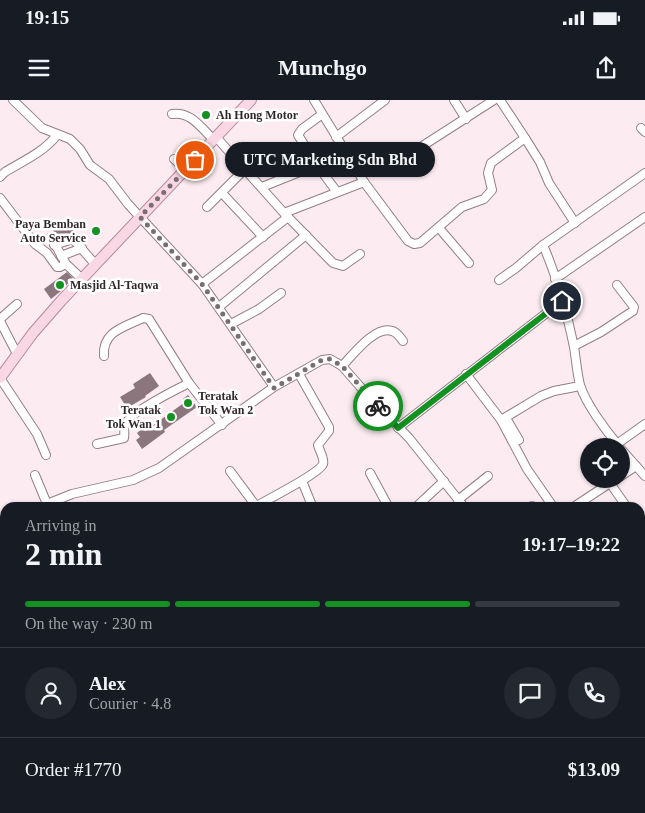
<!DOCTYPE html>
<meta charset="utf-8">
<style>
:root{--surface:#171b24;--page:#242831;--text:#f1f3f6;--muted:#9ea1a6;--line:#363941;--accent:#139121}
body{margin:0;font-family:Georgia,serif;background:var(--page);color:var(--text);height:100vh;display:flex;flex-direction:column;font-size:19px;white-space:nowrap}
*{box-sizing:border-box;margin:0}
p{font-size:16px;color:var(--muted)}
.icon{flex:none;width:28px;height:28px;fill:none;stroke:currentColor;stroke-width:2;stroke-linecap:round;stroke-linejoin:round}
.map{position:relative;flex:1;overflow:hidden}
.details{position:absolute;left:0px;top:402px;width:645px;height:311px;display:flex;flex-direction:column;background:var(--surface);border-radius:15px 15px 0 0;box-shadow:0 1px 4px #0004}
.details>*{flex:none}
.tools{position:absolute;left:580px;top:338px;display:grid;gap:10px}
.tools a{display:grid;place-items:center;width:50px;height:50px;border-radius:50%;background:var(--surface);box-shadow:0 1px 4px #0004;font-size:25px}
.pin{position:absolute;display:grid;place-items:center;width:42px;height:42px;color:#fff;margin:-21px;border:2px solid #fff;border-radius:50%;box-shadow:0 1px 5px #0007}
.courier{position:absolute;display:grid;place-items:center;width:50px;height:50px;margin:-25px;border:4px solid #139121;border-radius:50%;background:#fff;color:#222;box-shadow:0 1px 6px #0007}
.bubble{position:absolute;height:35px;border-radius:18px;background:var(--surface);box-shadow:0 1px 4px #0004;font-size:16px;font-weight:700;line-height:35px;text-align:center}
.overview em{font-style:normal;font-weight:700}
.overview div{display:flex;flex-direction:column-reverse}
.overview{display:flex;align-items:center;justify-content:space-between;height:85px;padding:0 25px}
h1{font-size:32px;font-weight:700;line-height:38px}
.bar{display:grid;grid-template-columns:repeat(4,1fr);gap:8px 5px;align-content:center;height:60px;padding:0 25px}
.bar i{height:6px;border-radius:4px;background:var(--line)}
.bar .on{background:var(--accent)}
.bar p{grid-column:span 4}
.line{display:flex;align-items:center;gap:12px;padding:0 25px;border-top:1px solid var(--line)}
.line div{flex:1}
.round{display:grid;place-items:center;flex:none;width:52px;height:52px;border-radius:26px;background:var(--page)}
.status{display:flex;justify-content:space-between;align-items:center;height:35px;padding:0 25px;background:var(--surface);direction:ltr}
.status svg{height:14px;fill:currentColor}
header{display:flex;justify-content:space-between;align-items:center;height:65px;padding:0 25px;background:var(--surface);font-size:22px;font-weight:700}
.map>svg:first-child{display:block}
.building{fill:#8c767e}
.lines{fill:none;stroke-linecap:round;stroke-linejoin:round}
.minor-casing{stroke:#947e86;stroke-width:10}
.major-casing{stroke:#b28999;stroke-width:12}
.minor{stroke:#fff;stroke-width:8}
.major{stroke:#fad7e5;stroke-width:10}
.done{stroke:#796d71;stroke-width:5;stroke-dasharray:0 9}
.route{stroke:#139121;stroke-width:6}
.poi-dot{fill:#139121;stroke:#fff;stroke-width:2}
.labels{text-anchor:middle;dominant-baseline:central;stroke-width:5;stroke-linejoin:round;paint-order:stroke}
.poi-label{font-size:12px;font-weight:bold;fill:#32282c;stroke:#fff;text-anchor:start}
</style>
<div class="status"><b>19:15</b><svg viewBox="0 0 49 12"><path d="M0 12V9h3v3zM5 12V6h3v6zM10 12V3h3v9zM15 12V0h3v12zM26 1h20v11H26zM47 4h2v5h-2z"/></svg></div>
<header><svg class="icon" aria-label="menu" viewBox="0 0 24 24"><path d="M4 6h16M4 12h16M4 18h16"/></svg>Munchgo<svg class="icon" aria-label="share" viewBox="0 0 24 24"><path d="M12 15V3M7 8l5-5 5 5M5 13v7h14v-7"/></svg></header>
<div class="map">
<svg width="645" height="713" viewBox="0 0 645 713">
<rect width="100%" height="100%" fill="#fcecf2"/>
<g class="building">
<path d="M72 124 74 134 58 138 54 132 53 130Z"/>
<path d="M67 172 73 178 61 191 51 199 44 189Z"/>
<path d="M150 273 159 286 145 296 146 297 127 308 120 297 135 288 133 284Z"/>
<path d="M188 295 197 307 164 330 165 332 142 349 136 340 140 337 137 333 143 328 145 331 181 305 185 301 183 299Z"/>
</g>
<g class="lines">
<g class="minor-casing">
<g id="minor">
<path d="M13 0 42 28 70 39 80 49 90 65 109 79 128 104 202 184 274 287"/>
<path d="M314 0 364 82 408 141 414 144 420 143 462 107 484 99 492 90 488 73 491 63 525 38"/>
<path d="M454 0 466 19"/>
<path d="M500 0 525 38 540 62 549 83 575 123"/>
<path d="M172 14C191 11 201 28 214 40"/>
<path d="M641 28 645 32"/>
<path d="M216 37 284 113 333 163 343 166 360 154"/>
<path d="M336 37 385 0"/>
<path d="M174 59 186 70"/>
<path d="M317 65 298 35 302 29 321 15"/>
<path d="M385 70 494 0"/>
<path d="M0 77 5 72C23 61 44 52 57 35"/>
<path d="M262 87 317 65 337 92"/>
<path d="M222 93 263 137"/>
<path d="M0 98 35 144 47 153 57 167H60L66 164 82 179"/>
<path d="M207 107 245 69"/>
<path d="M284 113 364 82"/>
<path d="M439 128 469 163"/>
<path d="M51 137 66 164"/>
<path d="M54 145 73 139 95 164"/>
<path d="M543 145C557 177 567 213 574 247 576 259 577 273 580 285 586 304 606 331 619 346"/>
<path d="M61 156 82 148"/>
<path d="M555 179 645 117"/>
<path d="M499 180 516 168 543 145 645 73"/>
<path d="M202 184 288 117"/>
<path d="M219 207 306 135"/>
<path d="M0 219 17 204"/>
<path d="M0 221 17 254"/>
<path d="M231 224 259 209 281 193"/>
<path d="M574 246 601 232 633 211 634 207 617 185"/>
<path d="M104 256C102 231 125 227 143 218L149 219 189 283 222 325"/>
<path d="M342 266C352 256 375 225 392 231 397 232 400 237 403 241"/>
<path d="M466 274 501 320 527 369 554 408"/>
<path d="M0 278 37 334 46 355"/>
<path d="M506 318 519 340"/>
<path d="M501 320 541 296 554 291 580 286"/>
<path d="M398 328 562 201"/>
<path d="M97 344 124 338C125 333 123 327 126 323 131 312 177 289 189 283"/>
<path d="M617 344 645 324"/>
<path d="M621 349 645 376"/>
<path d="M230 371 256 406"/>
<path d="M370 373 389 408"/>
<path d="M35 375 47 404"/>
<path d="M621 376 636 366"/>
<path d="M302 381 313 408"/>
<path d="M610 383 626 406"/>
<path d="M458 400 488 376"/>
<path d="M48 408 47 404 72 394 133 380 159 368 274 287 322 260 330 259 342 266 371 299 409 338 465 408"/>
<path d="M253 408C266 400 319 374 323 364 325 359 319 350 318 345L329 331V327L299 274"/>
<path d="M415 408 444 381"/>
<path d="M529 408 532 406"/>
<path d="M572 408 616 379"/>
<path d="M0 447 5 444"/>
<path d="M0 462 5 469"/>
<path d="M640 495 645 490"/>
<path d="M0 524H5"/>
<path d="M640 548 645 541"/>
<path d="M0 581 5 577"/>
<path d="M640 599 645 593"/>
<path d="M0 634 5 641"/>
<path d="M358 709 364 713"/>
<path d="M529 709 538 713"/>
<path d="M343 713 348 709"/>
</g>
</g>
<g class="major-casing">
<g id="major">
<path d="M0 278 33 233 61 201 251 0"/>
<path d="M640 653 645 648"/>
<path d="M581 713 585 709"/>
</g>
</g>
<use href="#minor" class="minor"/>
<use href="#major" class="major"/>
</g>
<g class="lines">
<path class="done" d="M195 60 140 117 202 184 274 288 322 260 330 259 342 266 378 306"/>
<path class="route" d="M378 306 398 328 562 201"/>
</g>
<g class="poi-dot">
<circle cx="206" cy="15" r="5"/>
<circle cx="96" cy="131" r="5"/>
<circle cx="60" cy="185" r="5"/>
<circle cx="188" cy="303" r="5"/>
<circle cx="171" cy="317" r="5"/>
</g>
<g class="labels">
<g class="poi-label">
<text x="216" y="15">Ah Hong Motor</text>
<text x="86" y="124" text-anchor="end">Paya Bemban<tspan x="86" dy="14">Auto Service</tspan></text>
<text x="70" y="185">Masjid Al-Taqwa</text>
<text x="198" y="296">Teratak<tspan x="198" dy="14">Tok Wan 2</tspan></text>
<text x="161" y="310" text-anchor="end">Teratak<tspan x="161" dy="14">Tok Wan 1</tspan></text>
</g>
</g>
</svg>
<div class="tools">
<a><svg class="icon" aria-label="locate" viewBox="0 0 24 24"><circle cx="12" cy="12" r="6"/><path d="M12 2v4M12 18v4M2 12h4M18 12h4"/></svg></a>
</div>
<div class="pin" style="left:195px;top:60px;background:#ea580c"><svg class="icon" aria-label="bag" viewBox="0 0 24 24"><path d="M5 8h14l-1 12H6zM9 8a3 3 0 0 1 6 0"/></svg></div>
<div class="pin" style="left:562px;top:201px;background:#1f2937"><svg class="icon" aria-label="home" viewBox="0 0 24 24"><path d="M3 11l9-7 9 7M6 9v11h12V9"/></svg></div>
<div class="courier" style="left:378px;top:306px"><svg class="icon" aria-label="bike" viewBox="0 0 24 24"><circle cx="6" cy="16" r="4"/><circle cx="18" cy="16" r="4"/><path d="M6 16l4-8h5l3 8M10 8l3 8H6M13 5h3"/></svg></div>
<div class="bubble" style="left:225px;top:42px;width:210px">UTC Marketing Sdn Bhd</div>
<section class="details">
<div class="overview"><div><h1>2 min</h1><p>Arriving in</p></div><em>19:17–19:22</em></div>
<div class="bar"><i class="on"></i><i class="on"></i><i class="on"></i><i></i><p>On the way · 230 m</p></div>
<div class="line" style="height:90px"><a class="round"><svg class="icon" aria-label="person" viewBox="0 0 24 24"><circle cx="12" cy="8" r="4"/><path d="M4 21q1-7 8-7t8 7"/></svg></a><div><b>Alex</b><p>Courier · 4.8</p></div><a class="round"><svg class="icon" aria-label="chat" viewBox="0 0 24 24"><path d="M4 5h16v11H9l-5 4z"/></svg></a><a class="round"><svg class="icon" aria-label="phone" viewBox="0 0 24 24"><path d="M5 4h4l2 5-3 2q2 4 5 5l2-3 5 2v4C11 20 4 13 5 4z"/></svg></a></div>
<div class="line" style="height:65px"><div>Order #1770</div><b>$13.09</b></div>
</section>
</div>
